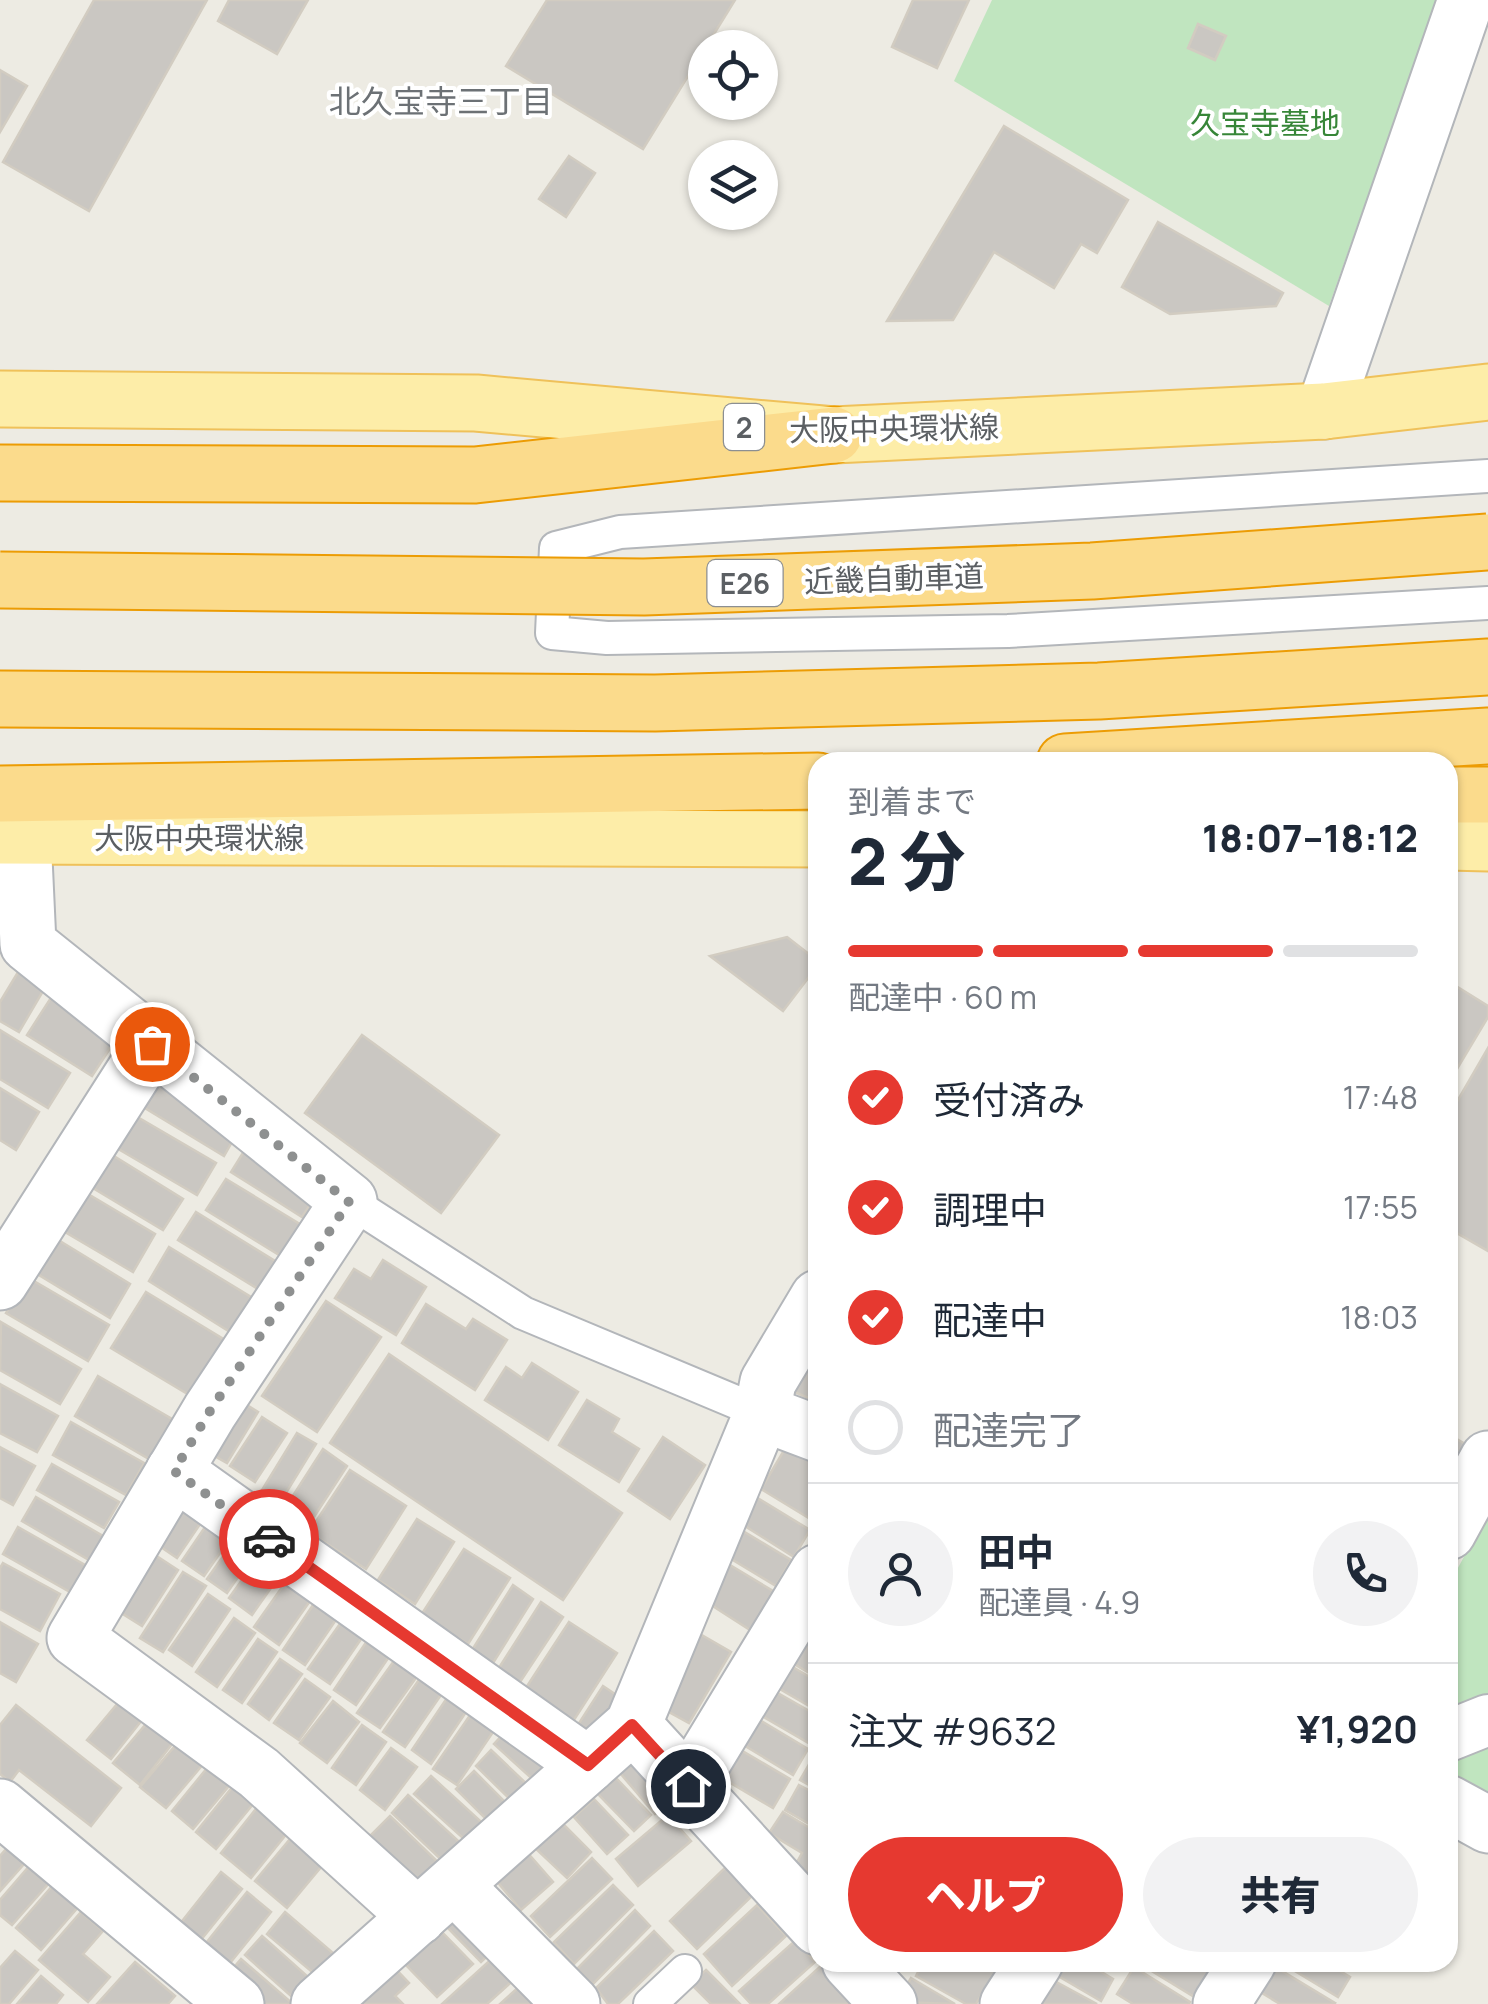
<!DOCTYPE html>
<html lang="ja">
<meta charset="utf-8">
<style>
:root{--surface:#fff;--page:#f2f2f3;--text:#1f2937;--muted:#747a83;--line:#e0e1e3;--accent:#e63930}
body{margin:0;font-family:Manrope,"Noto Sans JP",sans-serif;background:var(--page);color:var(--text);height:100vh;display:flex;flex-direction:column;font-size:38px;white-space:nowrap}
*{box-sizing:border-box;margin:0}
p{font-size:32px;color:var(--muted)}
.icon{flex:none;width:55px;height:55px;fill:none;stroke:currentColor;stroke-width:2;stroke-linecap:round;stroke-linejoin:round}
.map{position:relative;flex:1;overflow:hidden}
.side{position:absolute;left:808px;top:752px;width:650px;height:1220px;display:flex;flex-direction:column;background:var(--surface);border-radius:30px;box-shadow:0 2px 8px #0004}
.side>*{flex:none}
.controls{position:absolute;left:688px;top:30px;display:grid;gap:20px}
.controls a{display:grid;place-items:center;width:90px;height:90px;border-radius:50%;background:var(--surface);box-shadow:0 2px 8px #0004;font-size:50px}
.pin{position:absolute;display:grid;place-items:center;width:85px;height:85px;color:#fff;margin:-42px;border:5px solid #fff;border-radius:50%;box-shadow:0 2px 10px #0007}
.courier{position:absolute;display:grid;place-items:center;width:100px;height:100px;margin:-50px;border:8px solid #e63930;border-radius:50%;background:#fff;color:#222;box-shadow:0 2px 12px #0007}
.overview em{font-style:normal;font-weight:800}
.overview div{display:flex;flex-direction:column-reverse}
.overview{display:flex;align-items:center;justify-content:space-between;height:170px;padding:0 40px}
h1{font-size:65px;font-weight:800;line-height:75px}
.bar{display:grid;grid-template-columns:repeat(4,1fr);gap:15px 10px;align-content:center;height:120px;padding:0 40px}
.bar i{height:12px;border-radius:8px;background:var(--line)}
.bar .on{background:var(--accent)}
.bar p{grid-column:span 4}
.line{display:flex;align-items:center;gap:25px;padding:0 40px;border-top:2px solid var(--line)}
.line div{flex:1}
.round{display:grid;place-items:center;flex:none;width:105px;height:105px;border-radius:52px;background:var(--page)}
ol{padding:0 40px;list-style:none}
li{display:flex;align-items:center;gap:30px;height:110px}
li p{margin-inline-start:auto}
li .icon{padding:10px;border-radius:50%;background:var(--accent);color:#fff;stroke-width:4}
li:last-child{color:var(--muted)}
li i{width:55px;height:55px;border:5px solid var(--line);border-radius:50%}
.primary-button{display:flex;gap:20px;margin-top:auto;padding:20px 40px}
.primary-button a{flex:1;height:115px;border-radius:60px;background:var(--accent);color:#fff;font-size:40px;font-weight:800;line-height:115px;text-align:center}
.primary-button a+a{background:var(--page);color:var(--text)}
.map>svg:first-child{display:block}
.green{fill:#c0e5bf}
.building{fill:#cac7c2;stroke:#d2ccc1;stroke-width:2.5}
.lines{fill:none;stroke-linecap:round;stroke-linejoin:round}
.service-casing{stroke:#b3b6ba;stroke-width:36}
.pedestrian-casing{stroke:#b3b6ba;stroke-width:54}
.minor-casing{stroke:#b3b6ba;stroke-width:59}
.primary-casing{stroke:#efc15a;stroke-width:59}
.motorway-casing{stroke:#ec9c04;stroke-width:59}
.service{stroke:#fff;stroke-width:32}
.pedestrian{stroke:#fff;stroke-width:50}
.minor{stroke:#fff;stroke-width:55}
.primary{stroke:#fdeda8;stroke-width:55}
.motorway{stroke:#fbdb8c;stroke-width:55}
.motorway-bridge-casing{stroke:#ec9c04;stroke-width:59;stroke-linecap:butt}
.motorway-bridge{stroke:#fbdb8c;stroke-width:55}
.done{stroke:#8e9090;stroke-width:10;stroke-dasharray:0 18}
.route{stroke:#e63930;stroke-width:12}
.labels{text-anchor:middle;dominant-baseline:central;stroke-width:8;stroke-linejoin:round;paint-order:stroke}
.shield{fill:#fff;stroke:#8c8f92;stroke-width:2.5}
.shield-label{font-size:28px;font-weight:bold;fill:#5b5f63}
.park-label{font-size:30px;fill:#378638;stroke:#fff}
.street-label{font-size:30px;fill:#5b5f63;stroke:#fff}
.neighbourhood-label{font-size:32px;fill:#6c7175;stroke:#fff}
</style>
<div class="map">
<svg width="1488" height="2004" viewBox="0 0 1488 2004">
<rect width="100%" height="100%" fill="#edebe3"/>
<g class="green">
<path d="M992 0H1437L1329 306 954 81Z"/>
<path d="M1488 1513V1797L1448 1774V1586Z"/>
</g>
<g class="building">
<path d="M94 0H207L89 211 3 162Z"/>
<path d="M229 0H308L277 54 218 21Z"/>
<path d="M547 0H735L643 149 506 66Z"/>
<path d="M913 0H969L937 68 892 47Z"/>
<path d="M1198 24 1226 36 1215 60 1188 48Z"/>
<path d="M0 70 27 86 0 132Z"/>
<path d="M1004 126 1128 200 1097 253 1081 244 1054 288 994 252 953 320 887 321Z"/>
<path d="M569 156 595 173 566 217 539 199Z"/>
<path d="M1158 222 1283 293 1276 306 1170 314 1122 287Z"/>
<path d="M787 937 818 961V965L783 1011 710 956Z"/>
<path d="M26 959 53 974 19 1032 0 1021V1002Z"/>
<path d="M1448 981 1488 1006V1017L1448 1084Z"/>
<path d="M58 987 122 1030 92 1076 27 1035Z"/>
<path d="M0 1030 70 1073 48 1108 0 1079Z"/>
<path d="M362 1035 499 1135 441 1213 305 1113Z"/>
<path d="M1488 1048V1251L1448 1228V1117Z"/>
<path d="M157 1077 241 1126 224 1156 140 1105Z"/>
<path d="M0 1088 39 1112 16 1150 0 1140Z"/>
<path d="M134 1115 216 1163 197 1195 115 1147Z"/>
<path d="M251 1140 322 1187 302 1217 231 1172Z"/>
<path d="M109 1153 183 1199 163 1230 88 1185Z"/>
<path d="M226 1179 303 1226 284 1258 206 1210Z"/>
<path d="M83 1191 155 1234 133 1272 60 1229Z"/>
<path d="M196 1212 275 1261 258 1289 178 1240Z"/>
<path d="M55 1238 130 1284 110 1318 34 1272Z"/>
<path d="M169 1247 251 1297 230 1332 149 1281Z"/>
<path d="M383 1260 426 1287 396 1335 335 1298 354 1269 371 1279Z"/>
<path d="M27 1277 109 1325 88 1361 6 1313Z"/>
<path d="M146 1292 225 1340 191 1396 111 1348Z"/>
<path d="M326 1301 381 1337 317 1432 262 1396Z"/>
<path d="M426 1304 466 1329 473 1319 507 1340 475 1390 402 1343Z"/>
<path d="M1 1322 81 1369 60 1404 0 1370Z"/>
<path d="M818 1346V1402L792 1391Z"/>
<path d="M389 1354 622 1513 563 1600 330 1443Z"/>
<path d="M532 1363 578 1392 548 1440 485 1400 506 1367 522 1378Z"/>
<path d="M98 1376 172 1419 149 1459 75 1416Z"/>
<path d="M0 1384 58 1416 37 1452 0 1433Z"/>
<path d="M236 1398 258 1412 227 1463 204 1450Z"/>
<path d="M587 1400 619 1419 612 1432 639 1449 619 1482 559 1445Z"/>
<path d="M262 1417 287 1433 255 1482 230 1466Z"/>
<path d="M71 1422 144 1463 126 1495 53 1455Z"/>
<path d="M297 1433 316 1444 281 1501 262 1490Z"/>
<path d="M1448 1434 1467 1445 1448 1481Z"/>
<path d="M663 1437 705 1465 670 1519 628 1491Z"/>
<path d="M789 1442 818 1459 817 1523 761 1489Z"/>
<path d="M0 1447 35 1466 13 1505 0 1498Z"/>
<path d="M323 1449 347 1466 310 1523 285 1508Z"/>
<path d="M52 1464 119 1502 104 1528 37 1490Z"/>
<path d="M350 1470 406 1506 366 1569 309 1532Z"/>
<path d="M188 1491 211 1508 177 1558 152 1541Z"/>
<path d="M36 1497 103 1536 89 1560 22 1521Z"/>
<path d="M756 1497 810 1530 794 1557 740 1523Z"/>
<path d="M216 1511 238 1527 204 1576 182 1561Z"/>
<path d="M417 1519 454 1542 415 1604 378 1580Z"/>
<path d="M18 1527 85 1565 70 1592 3 1554Z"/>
<path d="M738 1528 791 1560 776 1586 723 1554Z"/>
<path d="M241 1531 260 1545 227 1593 207 1579Z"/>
<path d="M464 1549 510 1578 468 1644 421 1615Z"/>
<path d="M263 1551 285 1568 252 1615 229 1598Z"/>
<path d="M152 1553 178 1570 142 1626 115 1609Z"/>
<path d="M725 1562 773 1591 750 1630 702 1599Z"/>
<path d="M3 1563 60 1594 40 1631 0 1609V1568Z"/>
<path d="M183 1572 206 1586 163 1652 140 1638Z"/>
<path d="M292 1573 317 1591 279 1645 254 1627Z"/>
<path d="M513 1585 533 1599 493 1663 472 1650Z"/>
<path d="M321 1593 344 1608 305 1665 283 1650Z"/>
<path d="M208 1594 230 1609 192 1666 169 1650Z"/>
<path d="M541 1602 563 1617 518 1685 497 1671Z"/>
<path d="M347 1614 368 1629 330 1684 308 1669Z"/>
<path d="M234 1618 255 1633 217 1687 196 1672Z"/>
<path d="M0 1622 38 1644 16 1682 0 1673Z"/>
<path d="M569 1622 617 1653 570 1726 522 1694Z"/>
<path d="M373 1632 395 1648 356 1705 334 1690Z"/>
<path d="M700 1634 731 1652 689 1723 658 1706Z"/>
<path d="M805 1635 818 1643V1678L789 1661Z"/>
<path d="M258 1639 277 1652 242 1703 223 1690Z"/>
<path d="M401 1651 423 1668 380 1728 357 1713Z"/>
<path d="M280 1659 302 1674 269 1720 248 1704Z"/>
<path d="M786 1663 818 1682V1711L773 1685Z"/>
<path d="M423 1674 445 1689 405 1747 383 1732Z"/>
<path d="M305 1679 330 1697 299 1740 274 1723Z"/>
<path d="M603 1686 624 1700 594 1748 572 1734Z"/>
<path d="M769 1688 818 1716V1735L812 1745 755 1712Z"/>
<path d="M449 1695 468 1709 431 1764 412 1750Z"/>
<path d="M123 1697 146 1715 111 1759 87 1740Z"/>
<path d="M333 1701 359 1722 327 1763 300 1743Z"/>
<path d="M16 1705 121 1788 91 1826 19 1770 10 1782 0 1774V1725Z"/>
<path d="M473 1711 497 1726 457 1785 433 1769Z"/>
<path d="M753 1716 808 1749 793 1775 737 1741Z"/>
<path d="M151 1718 176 1739 140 1785 113 1763Z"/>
<path d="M362 1725 386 1742 356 1785 332 1768Z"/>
<path d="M509 1728 553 1769 539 1785 494 1744Z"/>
<path d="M180 1740 205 1762 166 1808 140 1787Z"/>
<path d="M734 1746 790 1779 773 1808 717 1775Z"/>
<path d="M391 1748 417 1767 385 1810 360 1790Z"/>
<path d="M491 1750 533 1790 517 1806 476 1766Z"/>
<path d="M644 1752 679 1792 655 1814 620 1773Z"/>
<path d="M815 1754 818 1756V1790L800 1780Z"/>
<path d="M212 1762 234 1780 193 1829 172 1811Z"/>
<path d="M474 1771 513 1810 495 1828 456 1789Z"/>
<path d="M431 1776 489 1829 473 1847 414 1794Z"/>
<path d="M616 1778 651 1815 634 1831 598 1794Z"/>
<path d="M238 1780 259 1797 216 1849 196 1832Z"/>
<path d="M799 1785 818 1795V1829L785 1810Z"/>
<path d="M408 1795 467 1849 449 1867 392 1813Z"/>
<path d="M266 1796 297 1821 251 1878 221 1853Z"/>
<path d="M594 1799 628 1835 607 1854 574 1817Z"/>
<path d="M783 1812 818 1833V1890L791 1873 802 1853 769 1833Z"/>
<path d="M668 1815 691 1841 638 1886 616 1859Z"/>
<path d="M390 1816 443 1867 423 1887 370 1836Z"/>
<path d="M560 1821 591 1852 567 1878 534 1847Z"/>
<path d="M300 1827 332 1854 287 1908 255 1881Z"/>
<path d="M7 1848 25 1863 0 1891V1856Z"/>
<path d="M526 1851 553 1882 521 1910 494 1878Z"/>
<path d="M592 1858 612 1879 550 1937 531 1916Z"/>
<path d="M31 1864 51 1881 12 1925 0 1915V1900Z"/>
<path d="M729 1864 756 1892 697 1949 670 1921Z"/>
<path d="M221 1872 242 1889 200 1941 179 1925Z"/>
<path d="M54 1884 79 1906 41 1950 16 1928Z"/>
<path d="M613 1885 633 1905 574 1964 554 1942Z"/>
<path d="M247 1892 271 1912 226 1968 202 1948Z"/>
<path d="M757 1905 786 1936 732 1986 704 1954Z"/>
<path d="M465 1908 499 1945 481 1962 446 1926Z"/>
<path d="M635 1910 650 1926 593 1984 577 1969Z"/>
<path d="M81 1912 103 1931 83 1954 110 1977 88 2002 39 1960Z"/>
<path d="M285 1912 341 1960 323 1981 267 1934Z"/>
<path d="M440 1930 473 1964 437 1997 404 1963Z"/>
<path d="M654 1931 673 1951 618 2004H608L596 1988Z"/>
<path d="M262 1936 316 1984 299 2003 245 1955Z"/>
<path d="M796 1940 815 1962 768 2004H751L739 1991Z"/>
<path d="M15 1951 38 1970 9 2004H0V1968Z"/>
<path d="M497 1954 517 1977 487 2004H442Z"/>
<path d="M241 1959 293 2004H254L224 1979Z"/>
<path d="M135 1962 175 1996 168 2004H97Z"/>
<path d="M923 1962H980L995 1971 976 2004H966L916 1976Z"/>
<path d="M1059 1962H1085L1113 1979 1101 2001 1053 1973Z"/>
<path d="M1137 1962H1210L1215 1966 1196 1998Z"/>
<path d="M1267 1962 1335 2003 1334 2004H1280L1247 1984Z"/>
<path d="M1280 1962H1325L1350 1977 1338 1997Z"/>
<path d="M391 1964 409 1983 395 1996 403 2004H347Z"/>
<path d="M822 1965 858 2004H779Z"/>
<path d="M1134 1967 1190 2002 1189 2004H1133L1117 1994Z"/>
<path d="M706 1970 740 2004H711L691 1984Z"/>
<path d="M41 1976 63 1995 56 2004H17Z"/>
<path d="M911 1978 955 2004 897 2002Z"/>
<path d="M1049 1978 1097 2004H1039Z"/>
<path d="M521 1985 539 2004H500Z"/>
</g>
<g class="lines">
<g class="service-casing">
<g id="service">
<path d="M1488 476 620 532 556 548 552 633 607 638 1008 631 1488 603"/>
<path d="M349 1201 523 1313 762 1413"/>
<path d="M650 2004 685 1971"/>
</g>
</g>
<g class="pedestrian-casing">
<path id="pedestrian" d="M1448 1736 1488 1720"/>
</g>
<g class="minor-casing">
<g id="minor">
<path d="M1324 411 1466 0"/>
<path d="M23 836 28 944 349 1201 210 1411 75 1638 259 1773 418 1917"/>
<path d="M0 1282 152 1044"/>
<path d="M762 1413 818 1434"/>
<path d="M174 1471 588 1765"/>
<path d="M1448 1532 1488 1459"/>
<path d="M633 1725 818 1927"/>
<path d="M688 1786 818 1572"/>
<path d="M1448 1803 1488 1825"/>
<path d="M0 1807 236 2004"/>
<path d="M455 1886 572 2004"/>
<path d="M850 1962 889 2004"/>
<path d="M319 2004 633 1725 762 1413 768 1382 818 1298"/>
<path d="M1008 2004 1035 1962"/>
<path d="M1221 2004 1248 1962"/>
</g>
</g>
<g class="primary-casing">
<g id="primary">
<path d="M0 399 476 403 834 435 1324 411 1488 392"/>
<path d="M0 836 818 839"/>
<path d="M1448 842 1488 843"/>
</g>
</g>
<g class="motorway-casing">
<g id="motorway">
<path d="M0 473 475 475 834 435"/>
<path d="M0 699 655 703 1099 691 1488 667"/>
<path d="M1065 762 1488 736"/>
<path d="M0 794 818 781"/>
<path d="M1448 795H1488"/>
</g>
</g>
<use href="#service" class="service"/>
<use href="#pedestrian" class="pedestrian"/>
<use href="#minor" class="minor"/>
<use href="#primary" class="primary"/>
<use href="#motorway" class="motorway"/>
<g class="motorway-bridge-casing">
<path id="motorway-bridge" d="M0 580 644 587 1092 571 1488 542"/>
</g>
<use href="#motorway-bridge" class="motorway-bridge"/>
</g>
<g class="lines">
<path class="done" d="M152 1044 349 1202 210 1411 174 1471 269 1539"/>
<path class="route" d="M269 1539 588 1765 632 1725 688 1786"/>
</g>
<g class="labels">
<g class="shield">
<rect x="724" y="404" width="40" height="46" rx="8"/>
<rect x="707.5" y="560" width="75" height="46" rx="8"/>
</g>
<g class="shield-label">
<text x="744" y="427">2</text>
<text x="745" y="583">E26</text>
</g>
<g class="park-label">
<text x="1265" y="122">久宝寺墓地</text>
</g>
<g class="street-label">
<text transform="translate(894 428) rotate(-1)">大阪中央環状線</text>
<text transform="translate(894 578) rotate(-2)">近畿自動車道</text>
<text x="199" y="837">大阪中央環状線</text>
</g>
<g class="neighbourhood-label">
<text x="441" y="101">北久宝寺三丁目</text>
</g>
</g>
</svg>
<div class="controls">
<a><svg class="icon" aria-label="locate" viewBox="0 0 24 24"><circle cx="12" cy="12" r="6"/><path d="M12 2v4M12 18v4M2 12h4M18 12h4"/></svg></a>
<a><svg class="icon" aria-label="layers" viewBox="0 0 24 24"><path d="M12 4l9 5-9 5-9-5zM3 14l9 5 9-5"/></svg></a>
</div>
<div class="pin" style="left:152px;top:1044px;background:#ea580c"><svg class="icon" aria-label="bag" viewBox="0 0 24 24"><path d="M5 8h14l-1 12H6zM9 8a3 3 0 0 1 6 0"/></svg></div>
<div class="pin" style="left:688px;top:1786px;background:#1f2937"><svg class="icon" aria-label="home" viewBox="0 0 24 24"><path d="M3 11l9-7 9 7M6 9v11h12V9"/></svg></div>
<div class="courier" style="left:269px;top:1539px"><svg class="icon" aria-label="car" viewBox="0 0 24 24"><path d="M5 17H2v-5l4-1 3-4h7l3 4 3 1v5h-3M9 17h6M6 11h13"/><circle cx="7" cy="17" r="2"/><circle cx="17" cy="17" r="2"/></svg></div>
<section class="side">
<div class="overview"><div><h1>2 分</h1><p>到着まで</p></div><em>18:07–18:12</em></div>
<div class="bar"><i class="on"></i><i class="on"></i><i class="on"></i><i></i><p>配達中 · 60 m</p></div>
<ol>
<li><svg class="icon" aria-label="check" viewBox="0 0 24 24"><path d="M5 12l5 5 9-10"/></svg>受付済み<p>17:48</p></li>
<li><svg class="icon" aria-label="check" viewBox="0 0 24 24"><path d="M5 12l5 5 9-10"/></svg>調理中<p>17:55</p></li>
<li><svg class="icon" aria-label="check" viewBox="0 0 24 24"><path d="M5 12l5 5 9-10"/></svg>配達中<p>18:03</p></li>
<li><i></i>配達完了</li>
</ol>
<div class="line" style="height:180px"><a class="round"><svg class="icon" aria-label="person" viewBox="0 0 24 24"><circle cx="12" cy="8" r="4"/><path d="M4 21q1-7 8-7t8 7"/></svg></a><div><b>田中</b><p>配達員 · 4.9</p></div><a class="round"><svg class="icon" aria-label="phone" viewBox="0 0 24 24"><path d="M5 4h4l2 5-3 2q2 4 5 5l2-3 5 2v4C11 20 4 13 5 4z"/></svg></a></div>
<div class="line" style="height:130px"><div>注文 #9632</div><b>¥1,920</b></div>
<div class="primary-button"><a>ヘルプ</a><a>共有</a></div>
</section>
</div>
